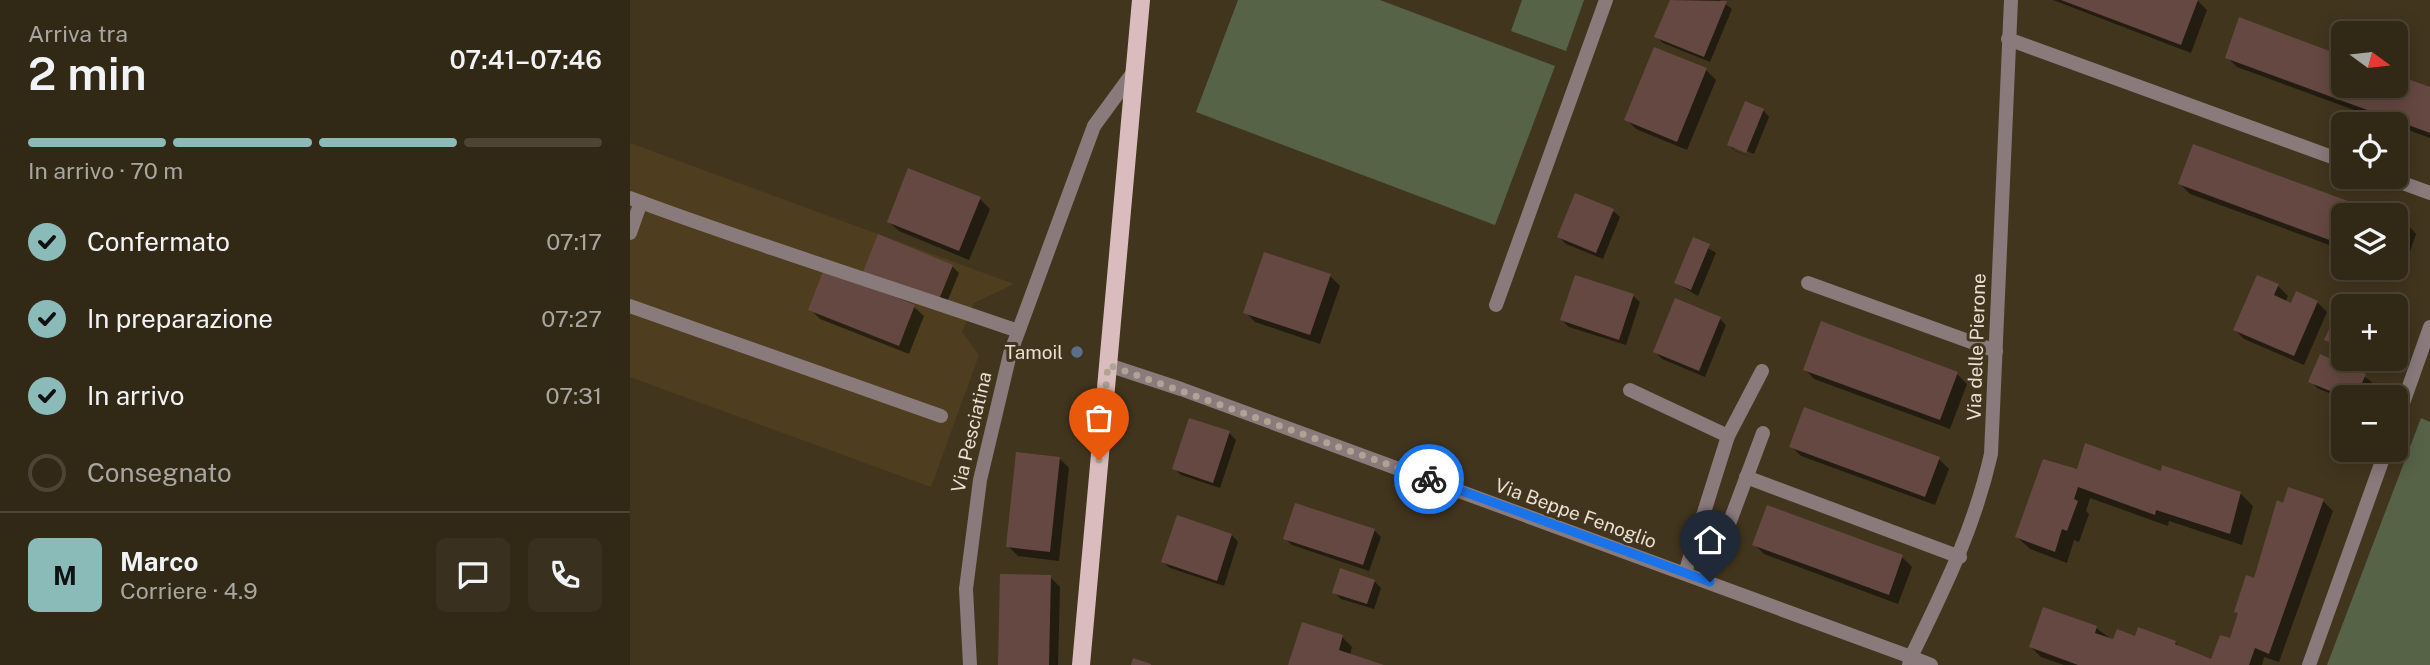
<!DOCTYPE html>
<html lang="it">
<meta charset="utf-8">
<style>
:root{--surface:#322816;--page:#3a301f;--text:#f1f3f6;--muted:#a8a6a1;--line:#4d4435;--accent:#8bbbb9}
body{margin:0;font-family:"Public Sans",sans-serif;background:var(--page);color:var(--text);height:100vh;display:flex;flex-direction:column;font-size:26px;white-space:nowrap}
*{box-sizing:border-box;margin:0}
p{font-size:23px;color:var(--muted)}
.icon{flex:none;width:38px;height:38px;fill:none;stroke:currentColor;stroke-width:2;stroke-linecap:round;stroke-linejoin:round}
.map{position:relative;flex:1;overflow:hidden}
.drawer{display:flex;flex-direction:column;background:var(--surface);width:630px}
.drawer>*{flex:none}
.needle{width:46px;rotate:105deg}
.tools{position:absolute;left:1701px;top:21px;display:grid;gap:14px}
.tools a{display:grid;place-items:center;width:77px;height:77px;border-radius:10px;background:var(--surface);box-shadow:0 4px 18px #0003,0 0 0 2px var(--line);font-size:35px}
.pin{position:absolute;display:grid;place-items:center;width:60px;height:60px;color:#fff;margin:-72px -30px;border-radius:50% 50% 50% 0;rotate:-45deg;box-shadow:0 0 7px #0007}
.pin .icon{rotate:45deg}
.courier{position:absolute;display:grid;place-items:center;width:70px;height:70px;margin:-35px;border:5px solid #1a73e8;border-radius:50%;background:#fff;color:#222;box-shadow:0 2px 9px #0007}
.summary em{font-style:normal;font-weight:600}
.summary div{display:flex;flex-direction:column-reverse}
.summary{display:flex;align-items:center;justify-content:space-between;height:119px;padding:0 28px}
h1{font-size:46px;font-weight:600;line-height:52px}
.bar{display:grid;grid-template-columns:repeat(4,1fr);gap:10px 7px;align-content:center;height:84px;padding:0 28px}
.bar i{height:9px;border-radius:5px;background:var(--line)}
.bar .on{background:var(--accent)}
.bar p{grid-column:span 4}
.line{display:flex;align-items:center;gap:18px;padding:0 28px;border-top:2px solid var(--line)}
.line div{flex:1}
.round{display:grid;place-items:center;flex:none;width:74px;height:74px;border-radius:10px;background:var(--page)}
ol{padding:0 28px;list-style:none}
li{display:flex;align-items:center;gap:21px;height:77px}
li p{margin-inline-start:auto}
li .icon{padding:7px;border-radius:50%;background:var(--accent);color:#111;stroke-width:4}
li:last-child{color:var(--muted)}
li i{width:38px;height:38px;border:4px solid var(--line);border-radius:50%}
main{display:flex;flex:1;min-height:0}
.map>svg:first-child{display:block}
.built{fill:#4e3e1f}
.green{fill:#576347}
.shadow{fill:#0007}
.building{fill:#654841}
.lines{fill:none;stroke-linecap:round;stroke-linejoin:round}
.lane{stroke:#897a7b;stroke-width:14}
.street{stroke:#897a7b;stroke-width:14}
.primary{stroke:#dabcbe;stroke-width:18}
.done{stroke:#afa494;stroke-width:7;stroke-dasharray:0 12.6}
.route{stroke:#1a73e8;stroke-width:9}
.service-dot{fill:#5c6f8a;stroke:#42351e;stroke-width:2.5}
.labels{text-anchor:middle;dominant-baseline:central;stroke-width:6;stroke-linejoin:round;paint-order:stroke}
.street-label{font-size:19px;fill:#e9e0d3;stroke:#42351e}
.poi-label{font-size:19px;fill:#e9e0d3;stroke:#42351e;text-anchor:end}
</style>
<main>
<section class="drawer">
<div class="summary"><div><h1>2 min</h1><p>Arriva tra</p></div><em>07:41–07:46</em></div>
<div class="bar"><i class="on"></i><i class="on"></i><i class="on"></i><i></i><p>In arrivo · 70 m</p></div>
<ol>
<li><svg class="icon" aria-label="check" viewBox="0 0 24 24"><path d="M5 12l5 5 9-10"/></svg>Confermato<p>07:17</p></li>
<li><svg class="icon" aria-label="check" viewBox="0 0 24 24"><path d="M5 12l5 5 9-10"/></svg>In preparazione<p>07:27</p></li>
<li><svg class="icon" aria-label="check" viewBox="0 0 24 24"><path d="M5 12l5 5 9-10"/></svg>In arrivo<p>07:31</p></li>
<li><i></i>Consegnato</li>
</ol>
<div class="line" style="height:126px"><b class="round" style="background:var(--accent);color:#111">M</b><div><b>Marco</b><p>Corriere · 4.9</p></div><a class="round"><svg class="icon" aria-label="chat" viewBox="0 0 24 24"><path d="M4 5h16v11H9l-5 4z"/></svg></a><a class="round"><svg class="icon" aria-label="phone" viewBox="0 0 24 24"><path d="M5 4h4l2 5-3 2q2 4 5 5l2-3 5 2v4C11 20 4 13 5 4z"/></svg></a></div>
</section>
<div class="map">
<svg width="1800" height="665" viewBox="0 0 1800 665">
<rect width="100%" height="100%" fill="#42351e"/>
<path class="built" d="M0 143 384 284 344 303 332 332 349 355 301 487 0 377Z"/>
<g class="green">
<path d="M608 0H750L925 66 865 225 566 112Z"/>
<path d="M892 0H954L936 51 881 31Z"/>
<path d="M1791 418 1800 422V665H1697Z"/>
</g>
<g class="shadow">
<path d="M1041 0H1090L1102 9 1080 62 1033 43 1026 36Z"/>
<path d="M1423 0H1567L1577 10 1561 53Z"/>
<path d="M1610 20 1713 57V86H1766V77L1800 89V138L1607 67 1597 57Z"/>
<path d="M1076 70 1086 80 1057 150 1006 129 996 119Z"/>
<path d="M1133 110 1139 117 1124 154 1104 146V150L1123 158 1105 151 1099 144Z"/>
<path d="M1564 146 1752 215H1713V250L1560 194 1550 184Z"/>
<path d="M350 199 360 209 339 260 269 231 259 222Z"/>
<path d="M983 211 990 217 973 259 936 244 929 237Z"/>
<path d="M1766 220 1777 224 1786 234 1773 272 1761 268H1766Z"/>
<path d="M1064 240 1086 253 1068 296 1046 283Z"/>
<path d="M322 266 329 273 315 307 242 278Z"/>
<path d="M700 276 710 286 690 344 625 322 615 312Z"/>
<path d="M1648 286 1658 296 1655 302 1662 305 1687 302 1697 312 1674 365 1614 339 1605 330Z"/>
<path d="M1003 296 1010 302 996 345 939 327 932 320Z"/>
<path d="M284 307 294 316 279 354 190 319 180 309Z"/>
<path d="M1090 319 1096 325 1075 377 1032 359 1025 352Z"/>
<path d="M1705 319 1713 322V359H1756L1752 368 1734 360 1729 373 1742 382 1735 397 1713 399 1687 388 1681 381 1702 361 1707 348 1696 340Z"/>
<path d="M1175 369 1327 374 1337 384 1320 429 1184 379Z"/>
<path d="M599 433 606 440 590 488 551 475 544 468Z"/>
<path d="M1161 446 1309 459 1319 469 1305 505 1171 456Z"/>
<path d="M429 458 439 468 429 561 388 556 378 546Z"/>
<path d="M1448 471 1532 474 1610 493 1623 506 1612 545 1539 521 1538 526 1460 498 1456 511 1459 514 1449 542 1444 540 1437 563 1400 549 1387 537Z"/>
<path d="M1693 501 1703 511 1649 662 1634 657 1632 665H1434L1411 657 1401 647 1466 628 1484 641 1507 638 1545 642 1552 649 1583 661 1601 640 1610 615 1606 611 1625 580 1654 505Z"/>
<path d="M744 530 751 537 739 571 662 545 655 538Z"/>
<path d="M602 535 608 542 594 586 540 568 533 562Z"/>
<path d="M1124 544 1272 557 1282 567 1268 604 1134 554Z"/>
<path d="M420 577 430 587 428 665H370Z"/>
<path d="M744 581 751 588 744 609 711 599 704 592Z"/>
<path d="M674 624 712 637 722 647 720 655 750 665H660Z"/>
</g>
<g class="building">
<path d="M1040 0 1097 1 1074 57 1024 37Z"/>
<path d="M1431 0H1568L1551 45Z"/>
<path d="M1609 17 1713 56V86H1766V75L1800 87V133L1595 58Z"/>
<path d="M1024 47 1077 68 1047 142 994 120Z"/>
<path d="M1115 101 1134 109 1116 153 1097 145Z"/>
<path d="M1563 144 1756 215H1713V245L1548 184Z"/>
<path d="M278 168 351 197 329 251 257 222Z"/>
<path d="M945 193 984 209 966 253 927 237Z"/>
<path d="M1766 219 1778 223 1766 255Z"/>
<path d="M248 234 323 265 308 302 233 272Z"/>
<path d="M1063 237 1080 244 1061 290 1044 283Z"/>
<path d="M634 252 701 274 680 335 613 313Z"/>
<path d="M194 269 285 305 269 346 178 310Z"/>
<path d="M945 275 1004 294 989 340 930 320Z"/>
<path d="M1627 275 1649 284 1644 295 1661 303 1666 291 1688 301 1664 356 1603 330Z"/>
<path d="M1045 298 1091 317 1069 371 1023 352Z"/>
<path d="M1705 316 1713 320V359H1726L1722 368 1736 374 1726 397H1715L1678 382 1690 354 1701 359 1706 345 1694 340Z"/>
<path d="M1191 321 1328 372 1310 420 1173 370Z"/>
<path d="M1174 407 1310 457 1295 497 1159 447Z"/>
<path d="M559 418 600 431 583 483 542 469Z"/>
<path d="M1455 443 1531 471 1532 465 1611 492 1600 534 1526 510 1525 515 1448 487 1444 499 1448 501 1437 531 1432 529 1425 552 1385 537 1413 459 1447 469Z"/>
<path d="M386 452 430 457 420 552 376 547Z"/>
<path d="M1658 487 1694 499 1639 654 1625 648 1619 665H1448L1399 647 1413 607 1467 626 1465 633 1483 639 1487 629 1505 636 1508 627 1546 641 1545 644 1581 659 1590 635 1600 638 1608 613 1604 612 1616 575 1624 578 1647 500 1653 503Z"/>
<path d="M665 503 745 529 733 565 653 539Z"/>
<path d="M1137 505 1273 555 1259 595 1122 545Z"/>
<path d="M547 515 602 534 587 581 531 562Z"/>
<path d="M710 568 745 580 737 604 702 593Z"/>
<path d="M370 574 421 575 419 665H368Z"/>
<path d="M672 622 713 635 709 650 754 665H658Z"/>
<path d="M503 658 521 664V665H501Z"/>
</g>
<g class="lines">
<g class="lane">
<path d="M0 198C128 246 259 286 388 331"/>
<path d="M0 233 11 202"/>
<path d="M0 306 311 416"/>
</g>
<g class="street">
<path d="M1378 39 1713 161"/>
<path d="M1756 177 1800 193"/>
<path d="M1178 283 1366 351"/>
<path d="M866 305 976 0"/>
<path d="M478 365 551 389 1281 657 1279 665"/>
<path d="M1000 390 1098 436"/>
<path d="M1766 423 1800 327"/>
<path d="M1116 477 1330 557"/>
<path d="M1096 532 1133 433"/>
<path d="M1055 573 1098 436 1132 371"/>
<path d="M340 665 336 589 350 480 380 354 464 126 505 70"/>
<path d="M1301 665 1281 657C1314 589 1344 529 1361 454L1381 0"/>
<path d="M1679 665 1756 450"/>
</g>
<path class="primary" d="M451 665 511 0"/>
</g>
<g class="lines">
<path class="done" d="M469 460 478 365 799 479"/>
<path class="route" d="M799 479 1080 582"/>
</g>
<circle class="service-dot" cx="447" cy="352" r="7"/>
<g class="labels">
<g class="street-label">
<text transform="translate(1346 347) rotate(-88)">Via delle Pierone</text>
<text transform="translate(341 432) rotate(-77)">Via Pesciatina</text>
<text transform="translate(946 513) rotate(20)">Via Beppe Fenoglio</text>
</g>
<g class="poi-label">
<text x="433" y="352">Tamoil</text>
</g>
</g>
</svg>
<div class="tools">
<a><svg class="needle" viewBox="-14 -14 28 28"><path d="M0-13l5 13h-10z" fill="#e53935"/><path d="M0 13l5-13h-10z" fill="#a8a6a1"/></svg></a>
<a><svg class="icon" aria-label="locate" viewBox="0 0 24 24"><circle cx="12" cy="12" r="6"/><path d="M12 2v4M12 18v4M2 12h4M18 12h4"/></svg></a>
<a><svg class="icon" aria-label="layers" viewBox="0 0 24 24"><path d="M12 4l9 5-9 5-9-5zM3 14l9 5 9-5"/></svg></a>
<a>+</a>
<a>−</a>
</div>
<div class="pin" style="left:469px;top:460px;background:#ea580c"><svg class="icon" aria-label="bag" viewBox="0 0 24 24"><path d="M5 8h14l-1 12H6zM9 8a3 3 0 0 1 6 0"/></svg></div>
<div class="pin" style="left:1080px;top:582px;background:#1f2937"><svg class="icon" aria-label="home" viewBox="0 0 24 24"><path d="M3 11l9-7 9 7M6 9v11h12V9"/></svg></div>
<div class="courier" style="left:799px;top:479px"><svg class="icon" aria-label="bike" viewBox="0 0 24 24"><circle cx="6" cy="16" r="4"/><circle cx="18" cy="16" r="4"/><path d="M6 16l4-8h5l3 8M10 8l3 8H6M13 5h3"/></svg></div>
</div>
</main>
